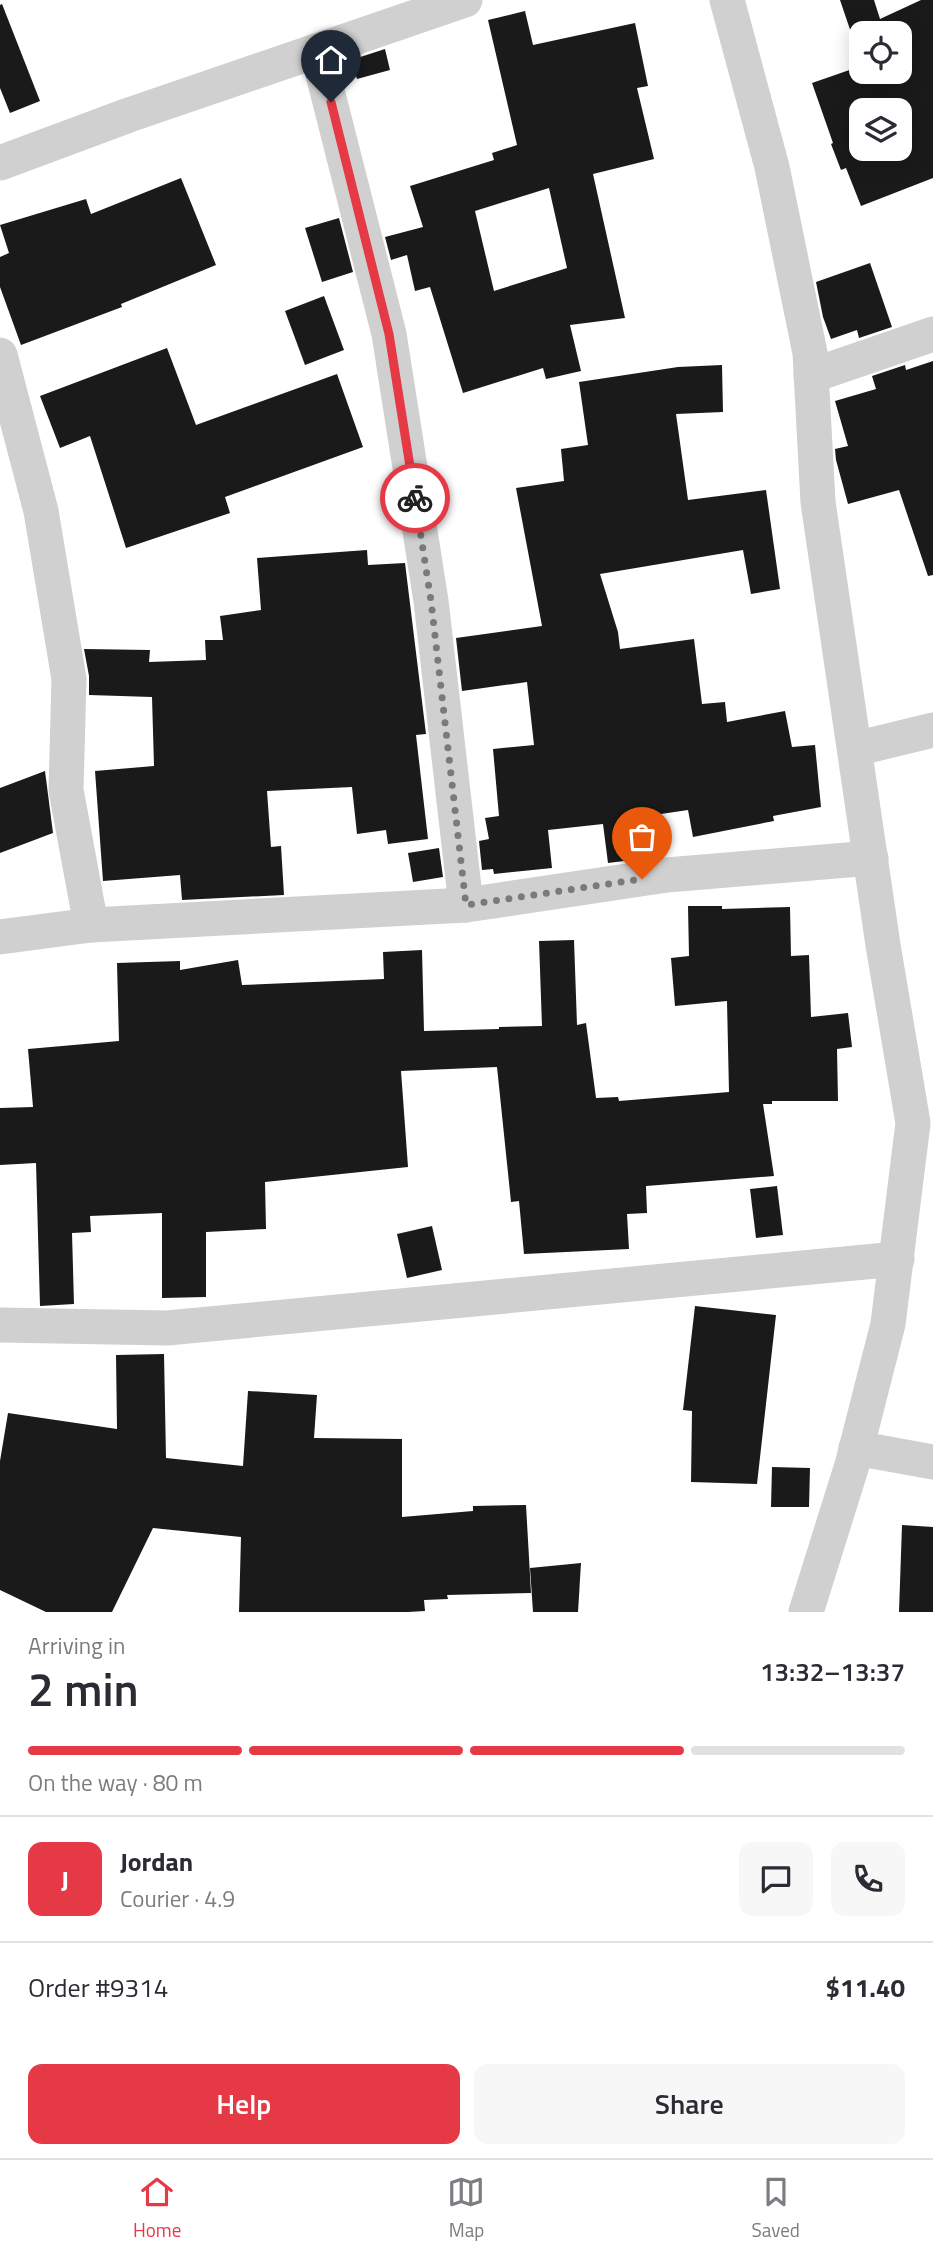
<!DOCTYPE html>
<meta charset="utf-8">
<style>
:root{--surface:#fff;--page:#f7f7f7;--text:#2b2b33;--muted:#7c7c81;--line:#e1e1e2;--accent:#e63946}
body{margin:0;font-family:"Titillium Web",sans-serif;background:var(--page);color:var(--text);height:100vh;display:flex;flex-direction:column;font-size:26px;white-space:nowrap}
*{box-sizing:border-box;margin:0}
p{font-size:23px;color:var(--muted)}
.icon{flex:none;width:38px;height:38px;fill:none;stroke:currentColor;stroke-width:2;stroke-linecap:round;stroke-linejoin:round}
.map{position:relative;height:1612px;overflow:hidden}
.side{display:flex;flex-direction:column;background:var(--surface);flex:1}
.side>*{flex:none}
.tools{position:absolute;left:849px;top:21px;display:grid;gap:14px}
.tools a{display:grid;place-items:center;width:63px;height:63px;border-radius:14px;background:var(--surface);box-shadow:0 4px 18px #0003;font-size:35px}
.pin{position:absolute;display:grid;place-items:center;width:60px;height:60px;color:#fff;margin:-72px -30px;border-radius:50% 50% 50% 0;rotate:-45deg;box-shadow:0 0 7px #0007}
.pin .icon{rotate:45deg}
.courier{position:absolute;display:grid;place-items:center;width:70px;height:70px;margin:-35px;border:5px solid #e63946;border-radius:50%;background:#fff;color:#222;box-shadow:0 2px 9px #0007}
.headline em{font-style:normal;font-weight:600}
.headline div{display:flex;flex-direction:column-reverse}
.headline{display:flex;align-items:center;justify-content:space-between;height:119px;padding:0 28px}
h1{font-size:46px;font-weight:600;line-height:52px}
.bar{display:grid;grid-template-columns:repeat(4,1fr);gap:10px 7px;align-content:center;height:84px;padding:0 28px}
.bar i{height:9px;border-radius:5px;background:var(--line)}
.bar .current{background:var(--accent)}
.bar p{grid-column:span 4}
.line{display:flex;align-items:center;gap:18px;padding:0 28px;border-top:2px solid var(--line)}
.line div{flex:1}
.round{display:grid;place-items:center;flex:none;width:74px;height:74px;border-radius:14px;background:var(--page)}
.action{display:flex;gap:14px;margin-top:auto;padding:14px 28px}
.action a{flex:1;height:80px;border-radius:14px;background:var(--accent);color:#fff;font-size:28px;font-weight:600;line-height:80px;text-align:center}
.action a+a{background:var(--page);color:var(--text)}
.tab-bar{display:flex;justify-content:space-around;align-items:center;height:98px;border-top:2px solid var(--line);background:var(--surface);font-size:19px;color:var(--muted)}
.tab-bar a{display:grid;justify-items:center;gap:4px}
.tab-bar .current{color:var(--accent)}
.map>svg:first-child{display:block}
.building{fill:#1a1a1a;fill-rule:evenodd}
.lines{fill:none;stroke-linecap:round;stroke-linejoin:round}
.street{stroke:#d0d0d0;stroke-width:35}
.done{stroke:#7a7a7a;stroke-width:7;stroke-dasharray:0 12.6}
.route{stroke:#e63946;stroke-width:9}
</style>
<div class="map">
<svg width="933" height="1612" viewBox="0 0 933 1612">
<rect width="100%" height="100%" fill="#fff"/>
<g class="building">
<path d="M840 0H874L880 19 921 0H933V178L861 206 846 168 841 170 831 144 833 143 812 83 861 66V72H900V33H861V62ZM861 110H900V149H861Z"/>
<path d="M2 4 40 101 10 113 0 88V5Z"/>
<path d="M525 11 533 45 635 23 648 86 637 88 654 159 593 174 625 318 570 325 581 371 546 379 543 368 463 393 430 287 415 291 407 255 391 260 385 237 423 227 410 186 494 160 492 153 517 145 488 20ZM549 188 567 268 494 291 475 211Z"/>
<path d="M385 49 390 70 357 79 351 60Z"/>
<path d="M181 178 216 265 121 304 122 307 21 345 0 287V257L9 253 0 225 86 199 91 214Z"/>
<path d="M339 218 353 272 322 282 305 228Z"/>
<path d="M870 263 892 327 859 338 857 330 831 339 823 317 816 282Z"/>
<path d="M324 296 344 350 305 365 285 311Z"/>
<path d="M167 348 196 425 337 374 363 447 225 497 230 513 126 548 90 436 60 448 40 396Z"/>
<path d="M933 361V575L928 576 899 490 848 504 836 460 835 449 848 446 835 401 876 389 872 376 905 365 906 370Z"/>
<path d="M722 365 723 412 676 414 688 500 766 490 780 589 751 594 743 550 600 574 618 632 620 649 694 639 702 704 725 702 727 722 785 711 792 747 815 745 821 807 773 816 774 821 693 837 688 810 634 818 640 859 608 863 603 824 548 830 552 868 494 874 493 869 482 870 479 841 489 839 485 818 499 816 493 749 534 745 527 682 462 691 456 638 542 626 516 488 564 481 561 449 588 445 579 382 678 367Z"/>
<path d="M367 550 368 565 405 563 426 734 416 735 428 839 388 844 386 830 357 834 352 787 267 791 271 847 281 846 284 895 182 900 180 875 103 881 95 771 154 766 152 697 89 695V676L84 649 150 650 149 662 206 660 205 640H223L220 616 261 610 257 558Z"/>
<path d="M45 771 53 833 0 853V788Z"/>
<path d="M439 848 443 877 413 882 408 853Z"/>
<path d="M688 906H722V909L790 907 791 956 809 955 811 1017 848 1013 852 1047 837 1049 838 1101H772V1104H763L774 1176 646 1186 647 1213 627 1214 629 1249 524 1254 519 1201 511 1202 497 1067 401 1071 408 1167 265 1182 266 1229 206 1232V1297L162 1298V1213L90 1216 91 1232 72 1233 74 1304 40 1306 36 1163 0 1165V1108L33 1107 28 1049 119 1041 117 963 180 961V970L238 960 242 985 384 979 383 952 422 950 424 1031 499 1029V1027L542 1026 539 941 574 940 577 1025 586 1023 596 1098 618 1097 619 1101 729 1092 727 1001 675 1006 671 958 689 956Z"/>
<path d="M777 1186 783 1235 756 1238 750 1189Z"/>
<path d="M432 1226 442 1270 407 1278 397 1234Z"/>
<path d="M695 1306 776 1315 757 1484 691 1482 692 1411 683 1410Z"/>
<path d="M164 1354 166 1458 243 1466 248 1391 317 1395 314 1438 402 1439V1517L473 1511V1506L526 1505 531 1593 447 1595 448 1599 424 1600 425 1611 408 1612H239L241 1537 153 1528 112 1612H46L0 1590V1461L8 1413 117 1429 116 1355Z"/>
<path d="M772 1467 810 1468 809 1507H771Z"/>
<path d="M902 1525 933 1527V1612H899Z"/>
<path d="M581 1563 578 1612H533L530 1568Z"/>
</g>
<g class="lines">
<g class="street">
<path d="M727 0 772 167 810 353 818 502 883 945 913 1123 888 1324 852 1465 806 1612"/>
<path d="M317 51 389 334 431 601 466 905"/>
<path d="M0 163 129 115 465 0"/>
<path d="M0 355 41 511 69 679 66 790 91 925"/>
<path d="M811 376 933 334"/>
<path d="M855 749 933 730"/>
<path d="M0 937 91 925 466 905 667 875 871 858"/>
<path d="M0 1325 167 1328 897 1259"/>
<path d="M856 1448 933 1462"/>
</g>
</g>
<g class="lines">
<path class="done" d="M415 498 431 601 466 905 642 879"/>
<path class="route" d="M331 102 389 334 415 498"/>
</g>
</svg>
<div class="tools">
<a><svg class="icon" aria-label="locate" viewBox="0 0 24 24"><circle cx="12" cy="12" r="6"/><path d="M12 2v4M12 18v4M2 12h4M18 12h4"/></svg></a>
<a><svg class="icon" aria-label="layers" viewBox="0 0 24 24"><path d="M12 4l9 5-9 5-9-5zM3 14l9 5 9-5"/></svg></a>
</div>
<div class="pin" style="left:642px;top:879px;background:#ea580c"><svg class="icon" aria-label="bag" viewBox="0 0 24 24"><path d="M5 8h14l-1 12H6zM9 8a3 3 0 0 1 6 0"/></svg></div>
<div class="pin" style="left:331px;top:102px;background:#1f2937"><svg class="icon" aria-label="home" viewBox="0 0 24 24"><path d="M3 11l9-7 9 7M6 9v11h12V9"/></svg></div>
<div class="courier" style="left:415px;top:498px"><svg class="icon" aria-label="bike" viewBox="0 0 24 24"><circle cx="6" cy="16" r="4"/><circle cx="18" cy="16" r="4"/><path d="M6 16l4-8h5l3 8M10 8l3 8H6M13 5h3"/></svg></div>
</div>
<section class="side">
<div class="headline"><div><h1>2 min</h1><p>Arriving in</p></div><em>13:32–13:37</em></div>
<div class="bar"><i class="current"></i><i class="current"></i><i class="current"></i><i></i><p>On the way · 80 m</p></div>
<div class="line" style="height:126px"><b class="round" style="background:var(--accent);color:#fff">J</b><div><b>Jordan</b><p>Courier · 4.9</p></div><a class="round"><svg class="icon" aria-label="chat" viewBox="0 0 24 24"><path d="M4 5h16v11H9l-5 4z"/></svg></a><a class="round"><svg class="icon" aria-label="phone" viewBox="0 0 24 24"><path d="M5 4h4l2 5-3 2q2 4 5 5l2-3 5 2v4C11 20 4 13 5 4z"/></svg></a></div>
<div class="line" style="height:91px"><div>Order #9314</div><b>$11.40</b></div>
<div class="action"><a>Help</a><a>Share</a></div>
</section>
<nav class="tab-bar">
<a class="current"><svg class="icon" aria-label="home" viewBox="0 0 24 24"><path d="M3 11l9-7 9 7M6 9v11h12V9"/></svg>Home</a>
<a><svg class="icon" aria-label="map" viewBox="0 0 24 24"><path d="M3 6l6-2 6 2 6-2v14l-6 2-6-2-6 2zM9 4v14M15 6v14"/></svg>Map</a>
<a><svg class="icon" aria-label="saved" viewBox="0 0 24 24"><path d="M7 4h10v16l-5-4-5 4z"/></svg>Saved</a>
</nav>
